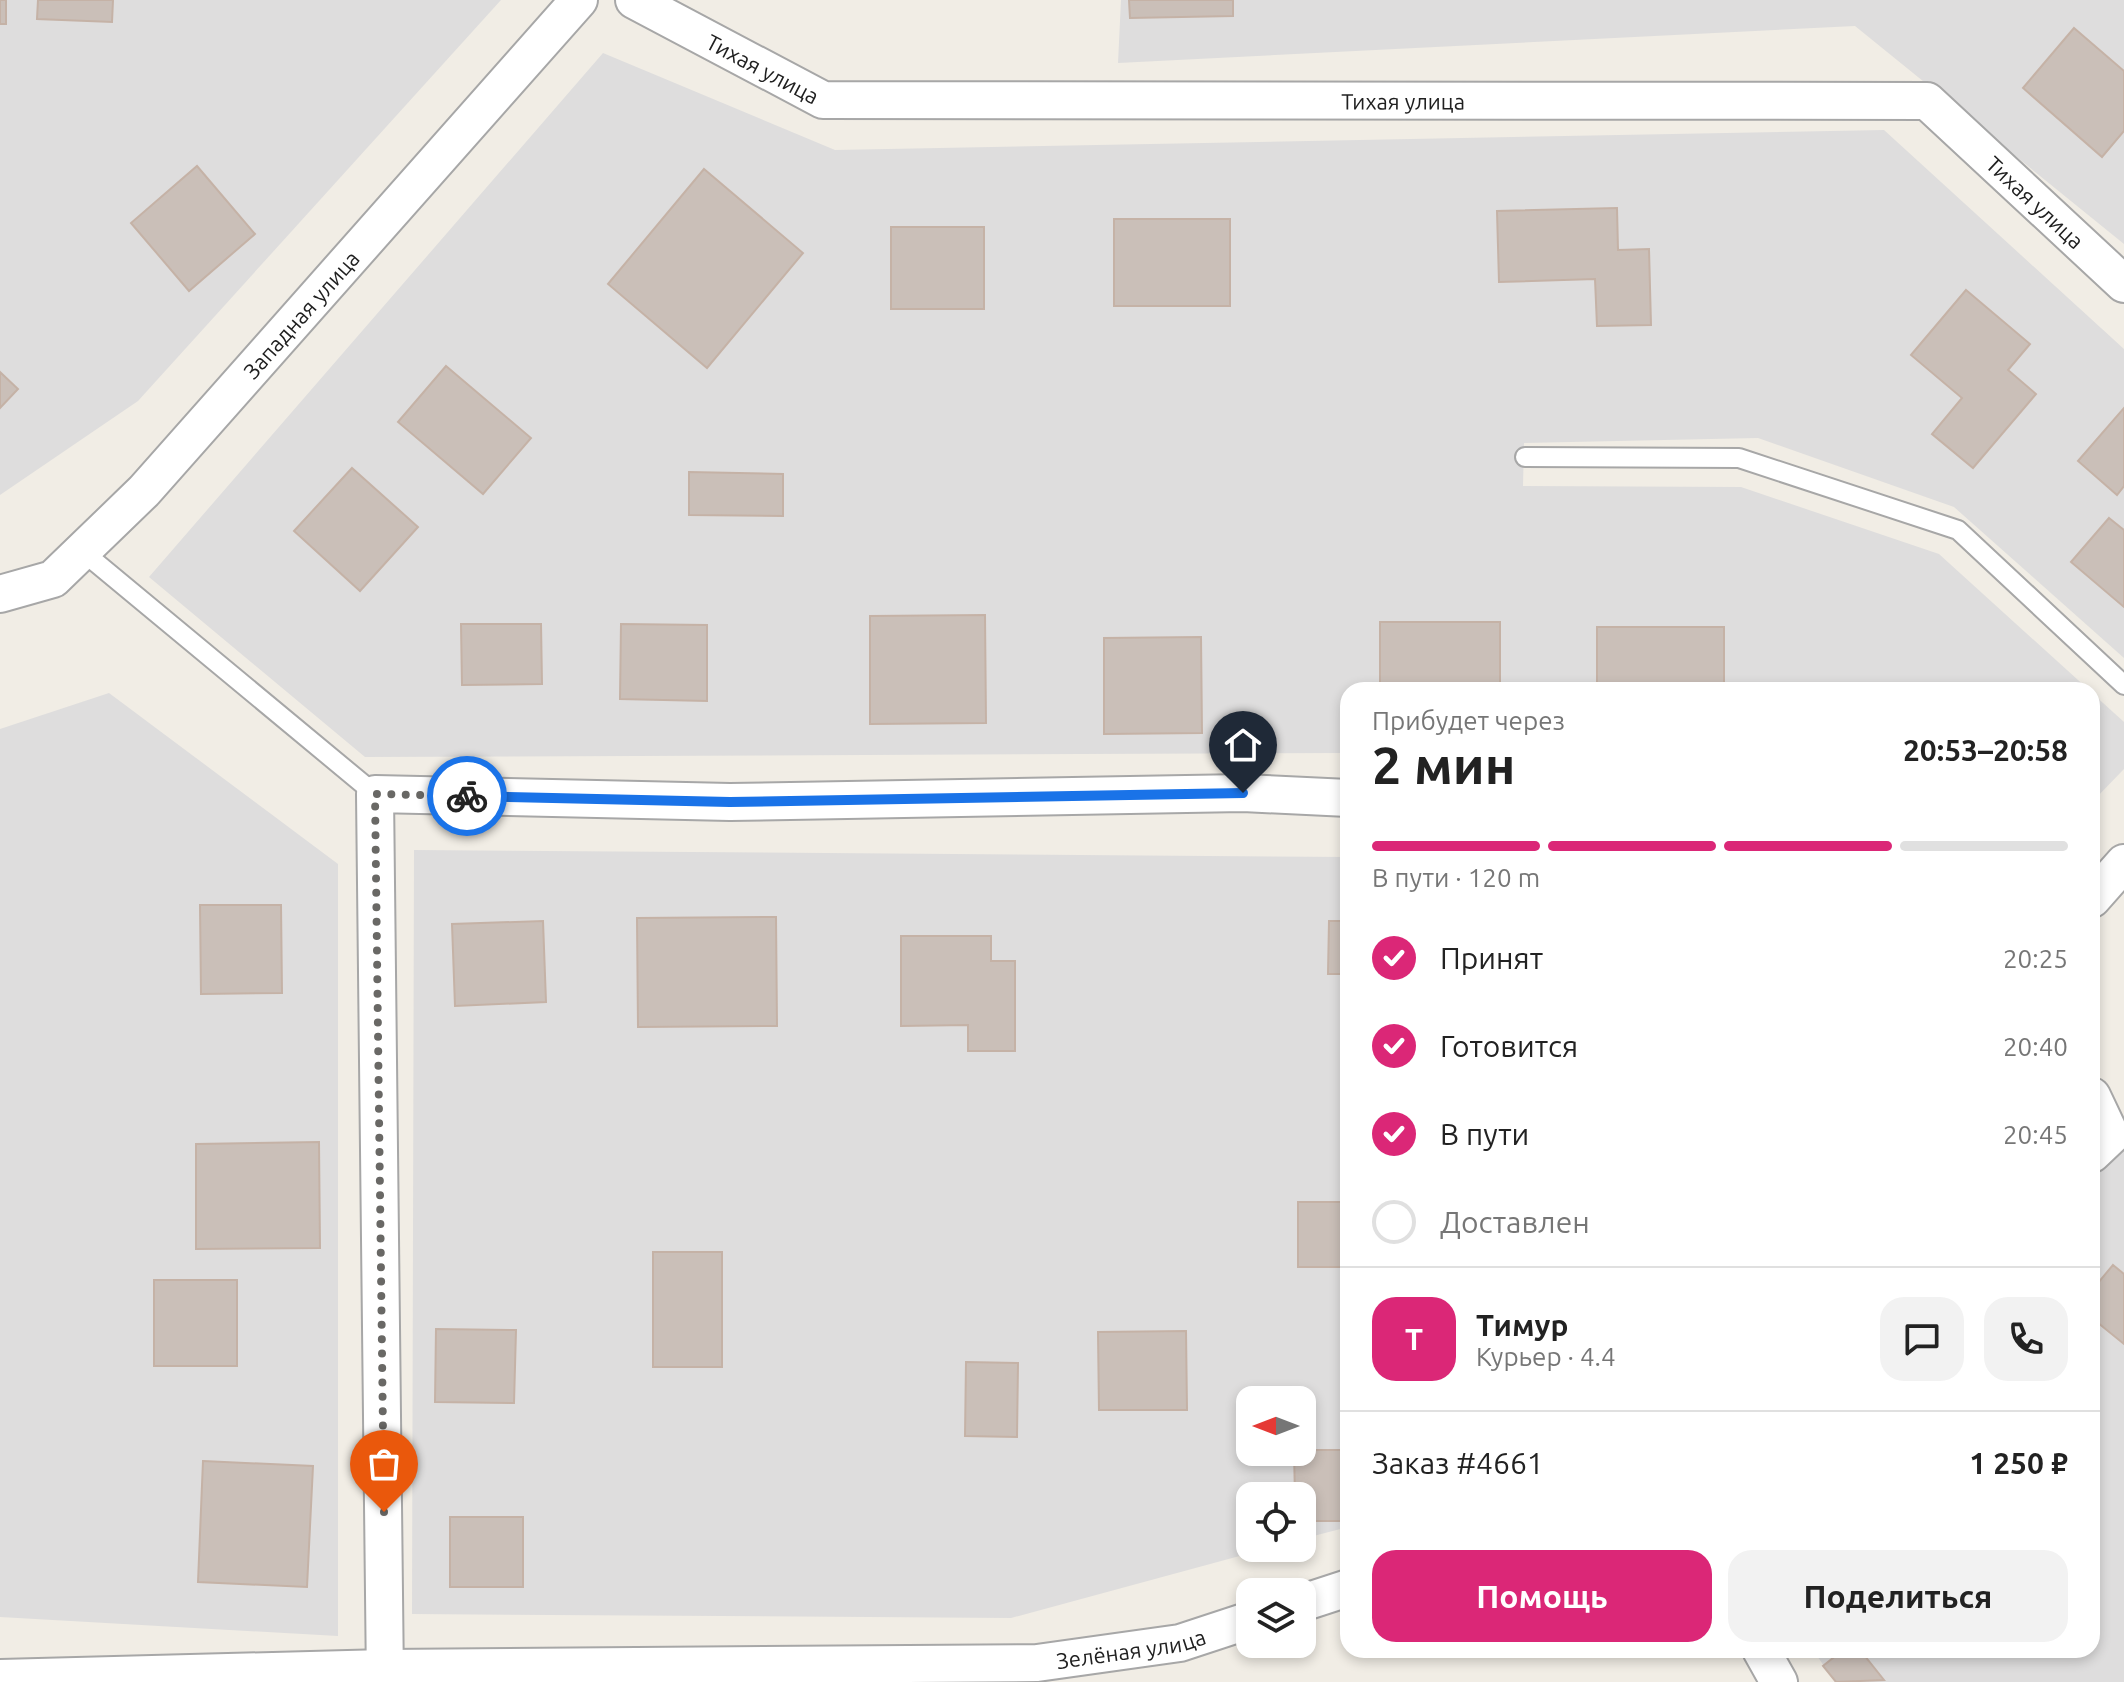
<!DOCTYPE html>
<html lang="ru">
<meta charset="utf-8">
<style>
:root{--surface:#fff;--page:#f2f2f2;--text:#222;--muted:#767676;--line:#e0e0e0;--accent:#db2777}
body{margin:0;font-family:Ubuntu,sans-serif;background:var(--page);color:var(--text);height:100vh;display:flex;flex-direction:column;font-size:30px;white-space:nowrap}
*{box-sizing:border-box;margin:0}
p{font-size:26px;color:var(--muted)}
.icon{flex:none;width:44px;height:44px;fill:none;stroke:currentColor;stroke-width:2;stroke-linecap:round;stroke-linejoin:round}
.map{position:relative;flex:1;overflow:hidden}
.drawer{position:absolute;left:1340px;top:682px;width:760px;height:976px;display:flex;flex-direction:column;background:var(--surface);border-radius:24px;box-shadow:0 4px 12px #0003}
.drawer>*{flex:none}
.needle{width:52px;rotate:270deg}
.fabs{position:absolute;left:1236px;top:1386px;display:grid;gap:16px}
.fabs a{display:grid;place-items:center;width:80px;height:80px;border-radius:16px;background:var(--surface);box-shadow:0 4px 12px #0003;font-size:40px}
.pin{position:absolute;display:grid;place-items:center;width:68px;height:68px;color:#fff;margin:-82px -34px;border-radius:50% 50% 50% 0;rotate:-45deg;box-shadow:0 0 8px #0007}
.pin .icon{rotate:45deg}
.courier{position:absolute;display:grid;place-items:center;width:80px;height:80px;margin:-40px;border:6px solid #1a73e8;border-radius:50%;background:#fff;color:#222;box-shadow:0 2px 10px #0007}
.overview em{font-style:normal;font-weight:700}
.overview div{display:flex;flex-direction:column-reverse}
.overview{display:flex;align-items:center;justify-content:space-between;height:136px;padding:0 32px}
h1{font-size:52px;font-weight:700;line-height:60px}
.bar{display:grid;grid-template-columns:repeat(4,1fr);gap:12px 8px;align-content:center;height:96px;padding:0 32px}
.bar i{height:10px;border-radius:6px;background:var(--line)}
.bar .selected{background:var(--accent)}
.bar p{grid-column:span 4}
.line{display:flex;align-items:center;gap:20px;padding:0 32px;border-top:2px solid var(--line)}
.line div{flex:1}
.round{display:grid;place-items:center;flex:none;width:84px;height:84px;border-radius:24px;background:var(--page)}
ol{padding:0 32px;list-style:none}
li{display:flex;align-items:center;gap:24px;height:88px}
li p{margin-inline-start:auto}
li .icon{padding:8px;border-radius:50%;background:var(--accent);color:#fff;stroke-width:4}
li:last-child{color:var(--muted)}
li i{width:44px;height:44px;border:4px solid var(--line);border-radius:50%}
.cta{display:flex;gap:16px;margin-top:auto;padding:16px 32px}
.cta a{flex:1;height:92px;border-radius:24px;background:var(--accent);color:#fff;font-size:32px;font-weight:700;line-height:92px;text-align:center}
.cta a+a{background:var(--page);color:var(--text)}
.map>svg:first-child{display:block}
.residential{fill:#dedddd;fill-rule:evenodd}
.building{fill:#cabfb8;stroke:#c5b2a6;stroke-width:2}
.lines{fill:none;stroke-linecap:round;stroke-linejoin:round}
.service-casing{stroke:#a7a7a7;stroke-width:22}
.minor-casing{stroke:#a7a7a7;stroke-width:40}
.service{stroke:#fff;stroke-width:18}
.minor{stroke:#fff;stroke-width:36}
.done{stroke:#696865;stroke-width:8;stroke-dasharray:0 14.4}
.route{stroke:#1a73e8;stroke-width:10}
.labels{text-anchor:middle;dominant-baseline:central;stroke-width:6;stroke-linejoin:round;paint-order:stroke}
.street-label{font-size:22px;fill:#202020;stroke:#fff}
</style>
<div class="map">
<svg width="2124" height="1682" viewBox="0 0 2124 1682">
<rect width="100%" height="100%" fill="#f1ede5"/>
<g class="residential">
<path d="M0 0H501L138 401 0 495Z"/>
<path d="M1121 0H2124V244L1855 26 1118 63Z"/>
<path d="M603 53 835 150 1884 130 2124 349V658L1954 507 1758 438 1524 443 1523 486 1741 487 1939 554 2089 690H1348V753L365 757 149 577Z"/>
<path d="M109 693 338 864V1636L0 1617V729Z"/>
<path d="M2092 693 2124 722V769L2092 802Z"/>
<path d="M414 850 1348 857V1527L1302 1539V1496H1250V1548H1269L1011 1618 412 1614ZM1250 1400H1302V1452H1250Z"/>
<path d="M2124 1124V1682H1835L1813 1650H2092V1159Z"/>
</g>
<g class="building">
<rect x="0" y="0" width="6" height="24"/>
<path d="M38 0H113L112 22 37 19Z"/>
<path d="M1129 0H1233V16L1130 18Z"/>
<path d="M2074 28 2124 71V131L2102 157 2023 88Z"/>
<path d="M197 166 255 234 189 291 131 223Z"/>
<path d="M704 169 803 253 707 368 608 284Z"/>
<path d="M1617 208 1618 250 1649 249 1651 325 1597 326 1595 279 1499 282 1497 211Z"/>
<rect x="1114" y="219" width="116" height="87"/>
<rect x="891" y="227" width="93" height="82"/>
<path d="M1966 290 2030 344 2008 370 2036 394 1973 468 1932 434 1962 398 1911 355Z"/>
<path d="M446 366 531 438 483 494 398 422Z"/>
<path d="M0 372 18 389 0 408Z"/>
<path d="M2124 408V486L2117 495 2078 461Z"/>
<path d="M352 468 418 527 360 591 294 531Z"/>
<path d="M689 472 783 474V516L689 515Z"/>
<path d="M2109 518 2124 530V607L2071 562Z"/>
<path d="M985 615 986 723 870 724V616Z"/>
<rect x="1380" y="622" width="120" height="68"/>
<path d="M461 624H541L542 684 462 685Z"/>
<path d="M621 624 707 625V701L620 699Z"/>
<rect x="1597" y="627" width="127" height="63"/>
<path d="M1201 637 1202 733 1104 734V638Z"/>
<path d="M200 905H281L282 993 201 994Z"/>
<path d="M776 917 777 1026 638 1027 637 918Z"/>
<path d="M543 921 546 1002 455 1006 452 924Z"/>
<path d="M1329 921H1348V974H1328Z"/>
<path d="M901 936H991V961H1015V1051H968V1025L901 1026Z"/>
<path d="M319 1142 320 1248 196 1249V1144Z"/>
<rect x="1298" y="1202" width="50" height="65"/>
<rect x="653" y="1252" width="69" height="115"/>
<path d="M2113 1265 2124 1274V1344L2092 1318V1290Z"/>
<rect x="154" y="1280" width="83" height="86"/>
<path d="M436 1329 516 1330 514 1403 435 1402Z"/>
<path d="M1186 1331 1187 1410H1099L1098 1332Z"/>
<path d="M966 1362 1018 1363 1017 1437 965 1436Z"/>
<path d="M1302 1450H1348V1521H1302V1496H1295L1294 1452Z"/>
<path d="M203 1461 313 1466 307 1587 198 1582Z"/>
<rect x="450" y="1517" width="73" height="70"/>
<path d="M1843 1650H1860L1884 1680 1836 1682 1823 1666Z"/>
</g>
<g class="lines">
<g class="service-casing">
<g id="service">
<path d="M1525 457 1739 458 1958 530 2124 685"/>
<path d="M82 551 375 794"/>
</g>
</g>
<g class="minor-casing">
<g id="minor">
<path id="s1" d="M634 0 823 100 1927 101 2124 284"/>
<path id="s2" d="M0 594 53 579 144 491 579 0"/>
<path d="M2092 899 2124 863"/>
<path d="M2092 1096 2111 1136 2092 1154"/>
<path d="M1302 1603 1348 1588"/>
<path d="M1761 1650 1779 1682"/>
<path id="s3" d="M0 1678 385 1668 1037 1663 1180 1643 1250 1620"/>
<path d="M385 1682 375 794 730 802 1243 793 1348 798"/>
</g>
</g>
<use href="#service" class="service"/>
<use href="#minor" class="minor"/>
</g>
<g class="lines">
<path class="done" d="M384 1512 375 794 467 796"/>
<path class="route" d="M467 796 730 802 1243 793"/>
</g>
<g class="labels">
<g class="street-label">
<text stroke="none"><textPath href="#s1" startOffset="146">Тихая улица</textPath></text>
<text stroke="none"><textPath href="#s1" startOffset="794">Тихая улица</textPath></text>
<text stroke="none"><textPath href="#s1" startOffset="1466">Тихая улица</textPath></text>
<text stroke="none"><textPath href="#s2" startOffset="418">Западная улица</textPath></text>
<text stroke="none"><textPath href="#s3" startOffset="1132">Зелёная улица</textPath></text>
</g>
</g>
</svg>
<div class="fabs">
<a><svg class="needle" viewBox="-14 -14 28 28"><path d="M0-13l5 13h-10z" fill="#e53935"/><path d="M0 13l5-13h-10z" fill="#767676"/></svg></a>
<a><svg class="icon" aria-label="locate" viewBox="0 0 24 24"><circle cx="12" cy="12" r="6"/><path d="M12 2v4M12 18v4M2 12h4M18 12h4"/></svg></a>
<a><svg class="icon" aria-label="layers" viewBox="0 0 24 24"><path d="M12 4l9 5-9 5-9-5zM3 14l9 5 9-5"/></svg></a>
</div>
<div class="pin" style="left:384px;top:1512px;background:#ea580c"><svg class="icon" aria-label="bag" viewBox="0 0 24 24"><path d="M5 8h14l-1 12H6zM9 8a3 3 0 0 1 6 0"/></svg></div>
<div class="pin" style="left:1243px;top:793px;background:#1f2937"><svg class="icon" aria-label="home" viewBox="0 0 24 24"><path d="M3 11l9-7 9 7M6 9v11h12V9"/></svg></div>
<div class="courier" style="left:467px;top:796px"><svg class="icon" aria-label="bike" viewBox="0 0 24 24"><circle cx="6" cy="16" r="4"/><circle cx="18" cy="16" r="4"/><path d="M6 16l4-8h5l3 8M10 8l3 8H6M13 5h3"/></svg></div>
<section class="drawer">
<div class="overview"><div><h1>2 мин</h1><p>Прибудет через</p></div><em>20:53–20:58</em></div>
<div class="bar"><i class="selected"></i><i class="selected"></i><i class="selected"></i><i></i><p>В пути · 120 m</p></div>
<ol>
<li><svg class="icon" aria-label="check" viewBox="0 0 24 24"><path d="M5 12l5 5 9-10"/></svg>Принят<p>20:25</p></li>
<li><svg class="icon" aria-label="check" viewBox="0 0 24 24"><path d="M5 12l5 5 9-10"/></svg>Готовится<p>20:40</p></li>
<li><svg class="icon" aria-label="check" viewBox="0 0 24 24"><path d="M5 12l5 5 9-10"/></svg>В пути<p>20:45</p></li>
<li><i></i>Доставлен</li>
</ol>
<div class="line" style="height:144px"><b class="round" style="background:var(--accent);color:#fff">Т</b><div><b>Тимур</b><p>Курьер · 4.4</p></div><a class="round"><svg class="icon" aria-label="chat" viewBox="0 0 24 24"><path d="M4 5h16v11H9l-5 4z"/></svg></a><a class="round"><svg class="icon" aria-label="phone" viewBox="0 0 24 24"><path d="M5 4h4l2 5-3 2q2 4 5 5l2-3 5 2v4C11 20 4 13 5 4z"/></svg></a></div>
<div class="line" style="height:104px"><div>Заказ #4661</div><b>1 250 ₽</b></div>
<div class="cta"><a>Помощь</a><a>Поделиться</a></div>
</section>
</div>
